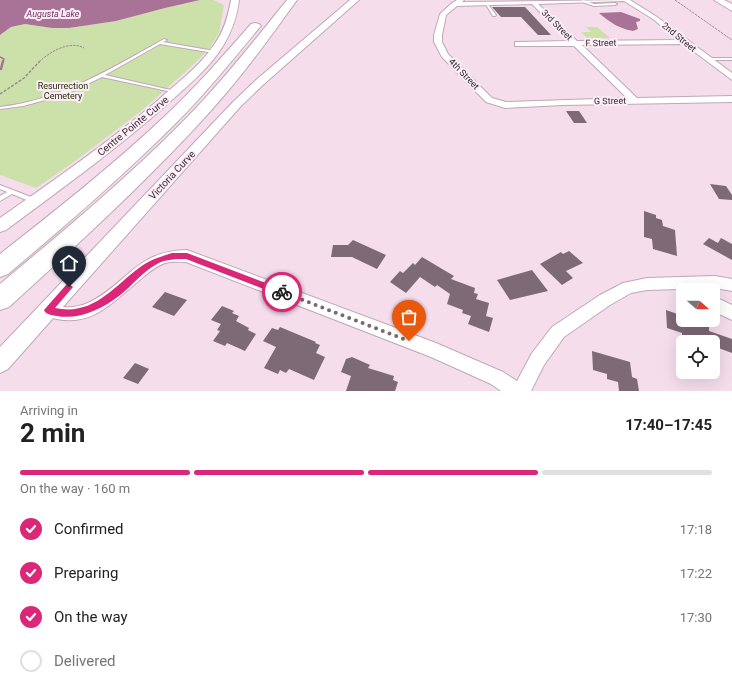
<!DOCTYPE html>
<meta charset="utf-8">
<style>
:root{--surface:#fff;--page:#f2f2f2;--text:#222;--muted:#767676;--line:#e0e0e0;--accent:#db2777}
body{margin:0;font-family:Roboto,sans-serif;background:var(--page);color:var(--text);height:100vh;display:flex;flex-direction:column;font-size:15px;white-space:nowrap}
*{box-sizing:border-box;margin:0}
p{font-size:13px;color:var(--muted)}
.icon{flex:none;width:22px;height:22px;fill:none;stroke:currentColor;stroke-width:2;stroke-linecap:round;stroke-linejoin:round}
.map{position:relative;height:391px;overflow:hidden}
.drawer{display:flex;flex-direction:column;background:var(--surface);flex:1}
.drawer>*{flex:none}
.needle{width:26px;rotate:111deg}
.controls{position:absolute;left:676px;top:283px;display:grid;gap:8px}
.controls a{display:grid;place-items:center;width:44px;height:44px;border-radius:6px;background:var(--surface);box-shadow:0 4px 16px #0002;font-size:20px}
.pin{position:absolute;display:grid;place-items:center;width:34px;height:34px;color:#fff;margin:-41px -17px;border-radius:50% 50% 50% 0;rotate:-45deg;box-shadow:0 0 4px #0007}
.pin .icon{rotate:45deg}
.courier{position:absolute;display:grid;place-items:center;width:40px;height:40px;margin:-20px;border:3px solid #db2777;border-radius:50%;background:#fff;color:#222;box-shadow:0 1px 5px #0007}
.overview em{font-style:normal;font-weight:700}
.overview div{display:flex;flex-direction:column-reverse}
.overview{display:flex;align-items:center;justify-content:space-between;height:68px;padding:0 20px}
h1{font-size:26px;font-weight:700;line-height:30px}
.bar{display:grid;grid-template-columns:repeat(4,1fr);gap:6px 4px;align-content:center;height:48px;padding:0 20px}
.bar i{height:5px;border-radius:3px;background:var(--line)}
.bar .active{background:var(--accent)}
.bar p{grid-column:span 4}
ol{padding:0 20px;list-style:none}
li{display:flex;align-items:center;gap:12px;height:44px}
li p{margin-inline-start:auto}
li .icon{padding:4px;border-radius:50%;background:var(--accent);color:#fff;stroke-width:4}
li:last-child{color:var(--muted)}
li i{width:22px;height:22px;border:2px solid var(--line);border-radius:50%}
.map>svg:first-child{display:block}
.green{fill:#cce1aa}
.water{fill:#a97398}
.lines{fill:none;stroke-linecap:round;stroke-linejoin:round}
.stream-far1{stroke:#a97398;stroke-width:1.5}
.stream{stroke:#a97398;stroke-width:2.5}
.building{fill:#7e6977}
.service-casing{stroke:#bfa8b7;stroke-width:2}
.minor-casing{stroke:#bfa8b7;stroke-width:2}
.tertiary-casing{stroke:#bfa8b7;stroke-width:2}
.secondary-casing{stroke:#bfa8b7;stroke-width:2}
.trunk-casing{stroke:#bfa8b7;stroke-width:2}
.path-far1{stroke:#9b8a95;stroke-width:1;stroke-dasharray:2.5 1;stroke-linecap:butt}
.path{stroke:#9b8a95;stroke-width:1.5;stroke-dasharray:3 1.5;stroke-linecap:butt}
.service{fill:#fff;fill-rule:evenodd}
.minor{fill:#fff;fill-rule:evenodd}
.tertiary{fill:#fff;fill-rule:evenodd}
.secondary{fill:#fff;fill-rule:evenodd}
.trunk{fill:#fff;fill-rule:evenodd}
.route{fill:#db2777}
.done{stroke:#786972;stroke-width:4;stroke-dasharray:0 7.2}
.labels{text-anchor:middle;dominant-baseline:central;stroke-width:4;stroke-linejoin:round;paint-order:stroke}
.far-water-label{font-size:9px;font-style:italic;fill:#722e5f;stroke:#fcedf7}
.far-street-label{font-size:9px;fill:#342b31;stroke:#fcedf7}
.far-park-label{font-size:9px;fill:#222f02;stroke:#fcedf7}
.street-label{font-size:10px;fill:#342b31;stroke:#fcedf7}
</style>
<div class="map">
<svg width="732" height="391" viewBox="0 0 732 391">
<rect width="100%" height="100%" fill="#f5ddec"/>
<g class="green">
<path d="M200 0H213L224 5 219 33 209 49 193 65 140 112 75 161 36 188 0 175V35L11 27 25 24 52 28H69L116 21 165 8Z"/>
<path d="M586 27H597L610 38 588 39 581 32H591Z"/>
</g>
<g class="water">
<path d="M0 0H200L165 8 116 21 69 28H52L25 24 11 27 0 35Z"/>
<path d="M621 12 640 19V21L636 22 638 29 633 31C620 29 609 22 599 13Z"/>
</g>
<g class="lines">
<path class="stream-far1" d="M0 57 4 59 3 62"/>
<path class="stream" d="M1 69 3 61"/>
</g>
<g class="building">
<path d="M492 7H525L551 35H538L521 17H501Z"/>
<path d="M566 111H579L587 123H574Z"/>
<path d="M710 184 726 186 732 195V200L719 199Z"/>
<path d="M644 211 656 215V218L662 220 663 226 675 230 677 256 653 249 652 239 644 237Z"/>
<path d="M709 238 718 243 721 238 732 244V260L703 244Z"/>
<path d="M353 240 386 255 377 269 352 257H331L333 245H348Z"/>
<path d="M569 251 583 263 566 271 573 278 562 285 540 264 561 252 563 254Z"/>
<path d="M422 257 454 276 451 279 475 288 474 293 478 294 476 299 489 303 486 316 493 318 489 332 468 324 471 316 462 313 463 310 447 304 450 294 437 285 435 287 420 277 406 293 390 282 400 271 403 273 413 263 415 265Z"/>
<path d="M532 270 548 291 510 300 497 280Z"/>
<path d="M165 292 187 300 174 316 152 307Z"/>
<path d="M222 306 234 311 232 313 239 316 236 321 249 328 248 330 256 334 245 351 227 343 225 346 213 341 220 331 217 330 221 324 211 320Z"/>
<path d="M666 310 683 316V320H702V323L709 326V331L732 339V353L713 346V342H687L682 340V333L667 328Z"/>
<path d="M280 327 316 342 315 343 320 345 316 353 325 357 314 380 289 369 286 373 280 370 278 374 264 368 276 347 263 341 272 328 278 330Z"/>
<path d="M592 351 630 362 632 377 637 379 639 391H619L618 382 607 379V374L593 370Z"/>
<path d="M352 357 370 365 368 368 394 376 393 380 398 382 395 391H346L351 376 341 372 346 359Z"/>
<path d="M135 363 149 369 138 384 123 378Z"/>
</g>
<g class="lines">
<g class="service-casing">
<g id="service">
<path d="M583 0 594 4 615 3 617 4 615 5 594 6 582 2Z"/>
<path d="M485 3H487L496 15 495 16H493Z"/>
<path d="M164 39 167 40 163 42 214 51 216 52 214 53 160 44 105 75 175 91H177V93L102 77 73 91 56 97 23 106 0 109V107C61 100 112 68 164 39Z"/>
<rect x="706" y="58" width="26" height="2"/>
<path d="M0 185 36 199 37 201 34 203 12 194 0 201V196L7 192 0 189Z"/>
</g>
</g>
<g class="minor-casing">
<g id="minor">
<path d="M457 0H464L462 2 630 0 657 17 732 73V80L684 44 582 45 637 98 732 96V102L563 105 505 108 486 102 442 57 434 42V35L440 14 452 3ZM624 1 653 19 678 40 577 41 538 4ZM532 4 569 41 518 42H515V46H574L627 98 506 102 492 98 448 54 442 42V35L446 15 457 6Z"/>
<path d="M187 250 436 343 503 372 517 381 532 353 552 327 600 295 623 283 647 278 715 276 732 279V291L715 288 647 290 631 293 610 305 564 337 544 365 531 391H501L491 384 431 357 186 262C179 262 172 261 165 263 156 266 148 273 142 278 109 305 89 332 43 315L40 310 43 305C50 302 55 306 63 307 71 308 81 306 88 303 128 284 135 251 187 250Z"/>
<path d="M713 296 732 305V320L713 311Z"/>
</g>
</g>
<g class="tertiary-casing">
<g id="tertiary">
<path d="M231 0H239C237 17 232 31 223 46 208 70 185 88 164 107 114 151 60 190 6 230L0 232V218C53 181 106 144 156 102 176 84 199 67 214 45 224 31 228 17 231 0Z"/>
<path d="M350 0H359L264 84 241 106 8 369 0 373V347L233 102 256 80Z"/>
</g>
</g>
<g class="secondary-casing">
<path id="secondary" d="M714 0H724L732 4V11Z"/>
</g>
<g class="trunk-casing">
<g id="trunk">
<path d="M287 0H297C269 39 240 79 207 115 145 183 77 245 9 307L0 310V284C68 227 136 171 197 107 229 73 258 36 287 0Z"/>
<path d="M255 23 259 24 261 26 259 28C232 61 205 94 175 124 122 177 65 226 8 274L0 277V254C56 210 112 166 164 117 195 88 223 56 251 24Z"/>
</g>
</g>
<g class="path-far1">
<path d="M675 0 732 40"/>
<path d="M39 62C49 52 70 40 84 48"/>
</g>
<path class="path" d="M0 94 24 78 40 61"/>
<use href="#service" class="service"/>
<use href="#minor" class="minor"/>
<use href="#tertiary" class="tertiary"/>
<use href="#secondary" class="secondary"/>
<use href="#trunk" class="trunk"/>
</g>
<path class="route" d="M172 253H187L284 290 286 292 282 296 186 259C176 259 166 259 157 264 142 272 132 286 119 296 102 309 79 320 57 316 52 315 46 315 44 310L66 285 69 284 73 287 55 308C93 316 112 288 139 268 149 260 160 257 172 253Z"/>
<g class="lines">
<path class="done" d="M282 292 409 341"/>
</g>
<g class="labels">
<g class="far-water-label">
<text x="53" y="14">Augusta Lake</text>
</g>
<g class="far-street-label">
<text transform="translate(557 25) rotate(45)">3rd Street</text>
<text transform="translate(679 37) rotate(39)">2nd Street</text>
<text transform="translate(601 43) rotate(-1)">F Street</text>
<text transform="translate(464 74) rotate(46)">4th Street</text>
<text transform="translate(610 101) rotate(-1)">G Street</text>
</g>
<g class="far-park-label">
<text x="63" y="86">Resurrection<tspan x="63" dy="10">Cemetery</tspan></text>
</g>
<g class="street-label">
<text transform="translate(133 126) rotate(-39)">Centre Pointe Curve</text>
<text transform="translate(172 175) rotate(-47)">Victoria Curve</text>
</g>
</g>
</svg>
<div class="controls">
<a><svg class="needle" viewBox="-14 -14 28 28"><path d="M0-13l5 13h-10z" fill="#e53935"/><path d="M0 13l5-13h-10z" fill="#767676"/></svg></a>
<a><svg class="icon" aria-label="locate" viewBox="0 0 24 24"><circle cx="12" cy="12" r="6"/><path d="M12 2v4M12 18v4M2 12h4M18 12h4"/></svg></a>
</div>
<div class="pin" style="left:409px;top:341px;background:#ea580c"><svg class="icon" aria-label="bag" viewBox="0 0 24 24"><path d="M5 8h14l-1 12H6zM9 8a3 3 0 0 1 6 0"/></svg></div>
<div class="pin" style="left:69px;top:287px;background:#1f2937"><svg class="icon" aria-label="home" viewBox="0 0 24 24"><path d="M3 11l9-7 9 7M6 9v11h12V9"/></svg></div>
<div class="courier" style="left:282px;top:292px"><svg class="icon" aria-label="bike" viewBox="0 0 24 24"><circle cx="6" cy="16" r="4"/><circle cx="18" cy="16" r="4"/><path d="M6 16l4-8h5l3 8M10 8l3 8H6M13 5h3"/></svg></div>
</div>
<section class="drawer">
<div class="overview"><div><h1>2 min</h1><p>Arriving in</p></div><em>17:40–17:45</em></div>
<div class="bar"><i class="active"></i><i class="active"></i><i class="active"></i><i></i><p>On the way · 160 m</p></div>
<ol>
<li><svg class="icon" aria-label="check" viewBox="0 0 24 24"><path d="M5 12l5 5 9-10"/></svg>Confirmed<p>17:18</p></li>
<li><svg class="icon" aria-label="check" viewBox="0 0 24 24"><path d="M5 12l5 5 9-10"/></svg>Preparing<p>17:22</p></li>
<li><svg class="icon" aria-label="check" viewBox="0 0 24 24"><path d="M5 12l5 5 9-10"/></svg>On the way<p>17:30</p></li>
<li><i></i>Delivered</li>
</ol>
</section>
